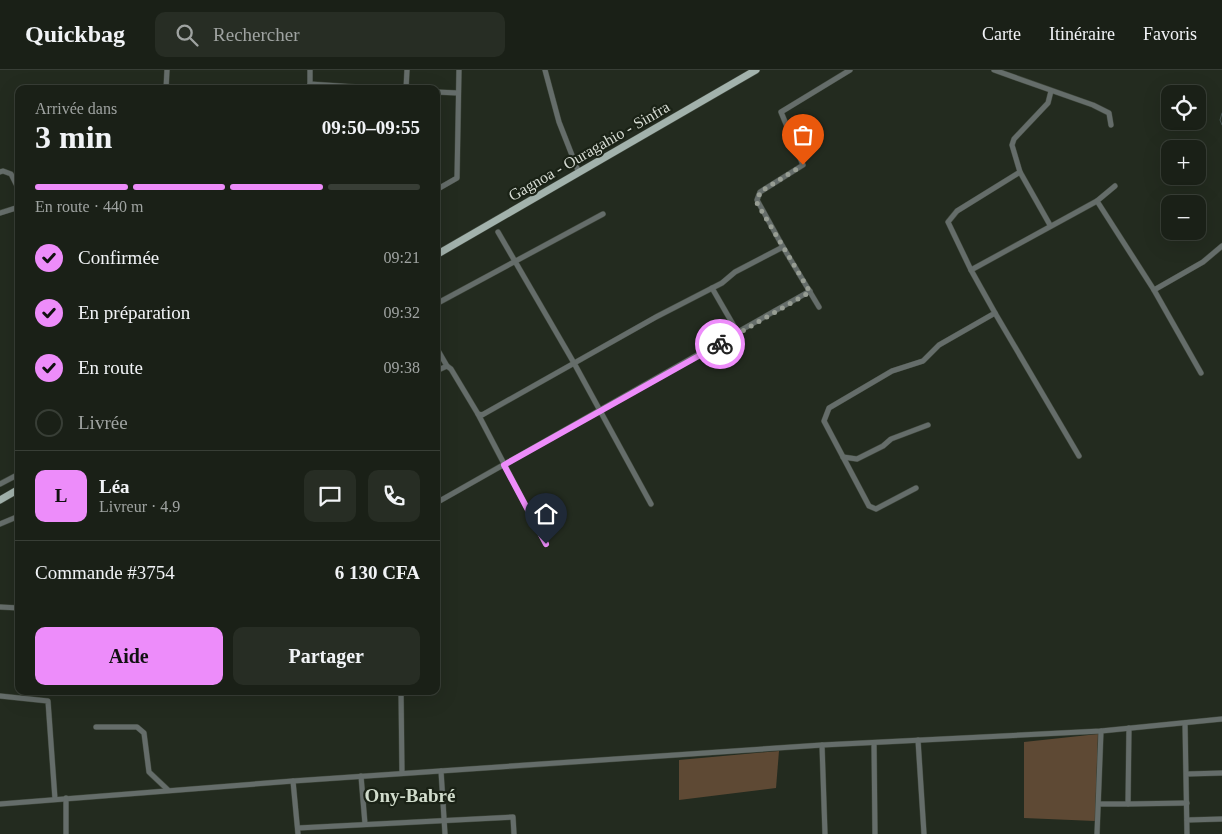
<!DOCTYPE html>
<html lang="fr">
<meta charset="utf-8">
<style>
:root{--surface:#1a2017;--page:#272d24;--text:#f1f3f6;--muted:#9fa3a1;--line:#383e36;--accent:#ed8cfa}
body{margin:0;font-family:Georgia,serif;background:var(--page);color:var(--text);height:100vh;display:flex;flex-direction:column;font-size:19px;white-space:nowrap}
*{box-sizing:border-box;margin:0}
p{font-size:16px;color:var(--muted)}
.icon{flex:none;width:28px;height:28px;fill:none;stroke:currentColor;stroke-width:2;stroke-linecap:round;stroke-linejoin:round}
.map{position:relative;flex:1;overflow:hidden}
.details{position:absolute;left:15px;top:15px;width:425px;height:610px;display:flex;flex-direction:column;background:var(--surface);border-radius:10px;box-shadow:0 5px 20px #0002,0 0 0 1px var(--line)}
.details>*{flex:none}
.fabs{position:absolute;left:1161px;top:15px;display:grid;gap:10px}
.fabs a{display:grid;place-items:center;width:45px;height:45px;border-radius:10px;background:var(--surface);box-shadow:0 5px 20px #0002,0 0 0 1px var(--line);font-size:25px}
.pin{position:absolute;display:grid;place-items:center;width:42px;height:42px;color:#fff;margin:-51px -21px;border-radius:50% 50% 50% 0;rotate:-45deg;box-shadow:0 0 5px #0007}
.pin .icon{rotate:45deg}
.courier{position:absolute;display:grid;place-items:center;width:50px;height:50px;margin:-25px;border:4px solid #ed8cfa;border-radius:50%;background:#fff;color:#222;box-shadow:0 1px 6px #0007}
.overview em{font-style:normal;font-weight:700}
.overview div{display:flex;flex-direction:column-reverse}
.overview{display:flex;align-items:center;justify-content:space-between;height:85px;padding:0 20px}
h1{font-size:32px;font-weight:700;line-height:38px}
.bar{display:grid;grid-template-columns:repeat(4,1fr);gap:8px 5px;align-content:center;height:60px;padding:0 20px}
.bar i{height:6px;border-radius:4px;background:var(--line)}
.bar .on{background:var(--accent)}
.bar p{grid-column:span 4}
.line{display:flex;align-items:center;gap:12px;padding:0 20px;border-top:1px solid var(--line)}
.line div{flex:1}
.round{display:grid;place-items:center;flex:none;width:52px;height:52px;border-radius:10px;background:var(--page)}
ol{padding:0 20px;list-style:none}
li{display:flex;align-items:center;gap:15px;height:55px}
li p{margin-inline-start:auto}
li .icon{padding:5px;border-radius:50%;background:var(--accent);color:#111;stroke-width:4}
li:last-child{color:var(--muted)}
li i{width:28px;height:28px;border:2px solid var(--line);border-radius:50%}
.primary-button{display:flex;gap:10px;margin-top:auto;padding:10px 20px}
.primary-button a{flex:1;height:58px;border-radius:10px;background:var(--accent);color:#111;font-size:20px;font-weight:700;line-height:58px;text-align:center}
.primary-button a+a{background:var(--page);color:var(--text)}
header{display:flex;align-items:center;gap:30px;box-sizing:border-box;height:70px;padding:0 25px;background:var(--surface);border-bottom:1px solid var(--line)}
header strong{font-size:24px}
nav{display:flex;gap:28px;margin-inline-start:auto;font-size:18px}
.search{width:350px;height:45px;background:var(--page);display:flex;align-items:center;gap:12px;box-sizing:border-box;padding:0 18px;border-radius:10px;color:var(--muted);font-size:19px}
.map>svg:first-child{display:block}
.green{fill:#5e4934}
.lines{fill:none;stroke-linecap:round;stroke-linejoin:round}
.stream{stroke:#425150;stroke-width:1}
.minor-casing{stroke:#3f473c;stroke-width:6}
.major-casing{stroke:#3f473c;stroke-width:8}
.minor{stroke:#656d6a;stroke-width:5}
.major{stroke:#a2b2ac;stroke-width:7}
.done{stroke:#979d93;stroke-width:5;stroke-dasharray:0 9}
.route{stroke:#ed8cfa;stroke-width:6}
.labels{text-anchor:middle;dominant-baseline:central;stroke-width:4.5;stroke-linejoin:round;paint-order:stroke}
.street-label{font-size:16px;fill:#d5dad2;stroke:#1a2216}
.quarter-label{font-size:19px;font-weight:bold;fill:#d1dccc;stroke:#1a2216}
</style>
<header>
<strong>Quickbag</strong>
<div class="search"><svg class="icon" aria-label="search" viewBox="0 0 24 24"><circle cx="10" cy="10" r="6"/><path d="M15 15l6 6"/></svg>Rechercher</div>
<nav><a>Carte</a><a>Itinéraire</a><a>Favoris</a></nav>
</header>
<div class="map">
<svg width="1222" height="764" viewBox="0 0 1222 764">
<rect width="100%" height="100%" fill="#232b1f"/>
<g class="green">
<path d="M1098 664 1095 751 1024 748V672Z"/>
<path d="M779 681 776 718 679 730V690Z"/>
</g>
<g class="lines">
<path class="stream" d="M1222 43 1220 50 1222 55"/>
<g class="minor-casing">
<g id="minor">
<path d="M545 0 559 52 579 103"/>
<path d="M994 0 1093 35 1109 43 1111 55"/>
<path d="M310 14 386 19"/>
<path d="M166 19 167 0"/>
<path d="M310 19V0"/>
<path d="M406 19 407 0"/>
<path d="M436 22 458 23"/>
<path d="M0 102 3 101 11 104 19 120"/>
<path d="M436 120 457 108 459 0"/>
<path d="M1097 131 1115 116"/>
<path d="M0 143 19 137"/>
<path d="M1050 155 1020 102 1012 75 1014 69 1048 33 1051 21"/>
<path d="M498 162 574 293 651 434"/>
<path d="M783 177 819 237"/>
<path d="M971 200 1097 131 1154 220 1203 192 1222 176"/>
<path d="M712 218 738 263"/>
<path d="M1154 220 1201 303"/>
<path d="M436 234 603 144"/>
<path d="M995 243 1079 386"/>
<path d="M436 277 447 296"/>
<path d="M436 301 447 296 451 299 478 344 482 345 656 247 722 213 735 202 783 177 757 130 760 122 803 95 781 42 850 0"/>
<path d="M478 344 546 474"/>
<path d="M843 387 857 389 883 376 891 369 928 355"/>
<path d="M0 414 19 404"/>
<path d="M916 418 876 439 869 436 824 351 829 338 892 301 923 291 939 275 995 243 971 200 948 152 957 141 1020 102"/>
<path d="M436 433 810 221"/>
<path d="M0 454 19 446"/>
<path d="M0 537 19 538"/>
<path d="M401 621 402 703"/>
<path d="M0 626 48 631 55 729"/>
<path d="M1185 653 1187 764"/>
<path d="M96 657H137L144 663 149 702 168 720"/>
<path d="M918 670 924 764"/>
<path d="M874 673 875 764"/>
<path d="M822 675 825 764"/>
<path d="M441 701 445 764"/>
<path d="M1187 704 1222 703"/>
<path d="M361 706 365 754"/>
<path d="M293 711 298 764"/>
<path d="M0 734 293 711 822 675 1101 661 1222 649"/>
<path d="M1099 734H1128L1129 658"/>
<path d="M1128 734 1187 733"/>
<path d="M1187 750 1222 749"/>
<path d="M298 758 513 747 514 764"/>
<path d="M66 764V728"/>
<path d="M1097 764 1101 661"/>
</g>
</g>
<g class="major-casing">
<g id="major">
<path d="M436 185 756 0"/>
<path d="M0 430 19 419"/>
</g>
</g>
<use href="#minor" class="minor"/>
<use href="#major" class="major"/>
</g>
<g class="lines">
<path class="done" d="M720 274 810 222 757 133 760 122 803 95"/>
<path class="route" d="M546 474 504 395 720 274"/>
</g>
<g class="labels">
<g class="street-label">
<text transform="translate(589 81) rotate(-30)">Gagnoa - Ouragahio - Sinfra</text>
</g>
<g class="quarter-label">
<text x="410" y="725">Ony-Babré</text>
</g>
</g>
</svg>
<div class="fabs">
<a><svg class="icon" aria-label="locate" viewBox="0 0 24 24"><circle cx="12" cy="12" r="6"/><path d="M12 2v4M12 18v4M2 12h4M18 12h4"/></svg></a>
<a>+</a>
<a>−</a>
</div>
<div class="pin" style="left:803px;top:95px;background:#ea580c"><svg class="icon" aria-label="bag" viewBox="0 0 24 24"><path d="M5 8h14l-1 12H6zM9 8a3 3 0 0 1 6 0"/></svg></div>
<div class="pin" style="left:546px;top:474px;background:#1f2937"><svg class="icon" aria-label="home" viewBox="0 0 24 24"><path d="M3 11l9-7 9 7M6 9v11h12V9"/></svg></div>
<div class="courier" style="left:720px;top:274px"><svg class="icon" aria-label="bike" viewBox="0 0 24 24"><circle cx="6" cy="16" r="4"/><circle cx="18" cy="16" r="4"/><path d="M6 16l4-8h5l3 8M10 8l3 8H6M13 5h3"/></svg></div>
<section class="details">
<div class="overview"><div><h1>3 min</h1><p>Arrivée dans</p></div><em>09:50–09:55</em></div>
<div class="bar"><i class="on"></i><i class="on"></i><i class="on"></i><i></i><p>En route · 440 m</p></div>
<ol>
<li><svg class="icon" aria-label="check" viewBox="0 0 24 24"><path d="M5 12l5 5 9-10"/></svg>Confirmée<p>09:21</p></li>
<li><svg class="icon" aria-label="check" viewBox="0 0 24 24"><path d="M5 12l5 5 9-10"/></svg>En préparation<p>09:32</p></li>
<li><svg class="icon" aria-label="check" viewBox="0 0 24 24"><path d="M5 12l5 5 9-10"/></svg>En route<p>09:38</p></li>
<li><i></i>Livrée</li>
</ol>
<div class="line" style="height:90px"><b class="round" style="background:var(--accent);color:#111">L</b><div><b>Léa</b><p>Livreur · 4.9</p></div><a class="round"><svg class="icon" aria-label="chat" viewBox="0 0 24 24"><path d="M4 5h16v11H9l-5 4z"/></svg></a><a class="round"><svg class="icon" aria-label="phone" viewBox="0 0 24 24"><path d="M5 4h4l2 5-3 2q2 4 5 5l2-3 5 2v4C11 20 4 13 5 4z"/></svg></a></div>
<div class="line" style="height:65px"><div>Commande #3754</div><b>6 130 CFA</b></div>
<div class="primary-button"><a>Aide</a><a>Partager</a></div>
</section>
</div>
